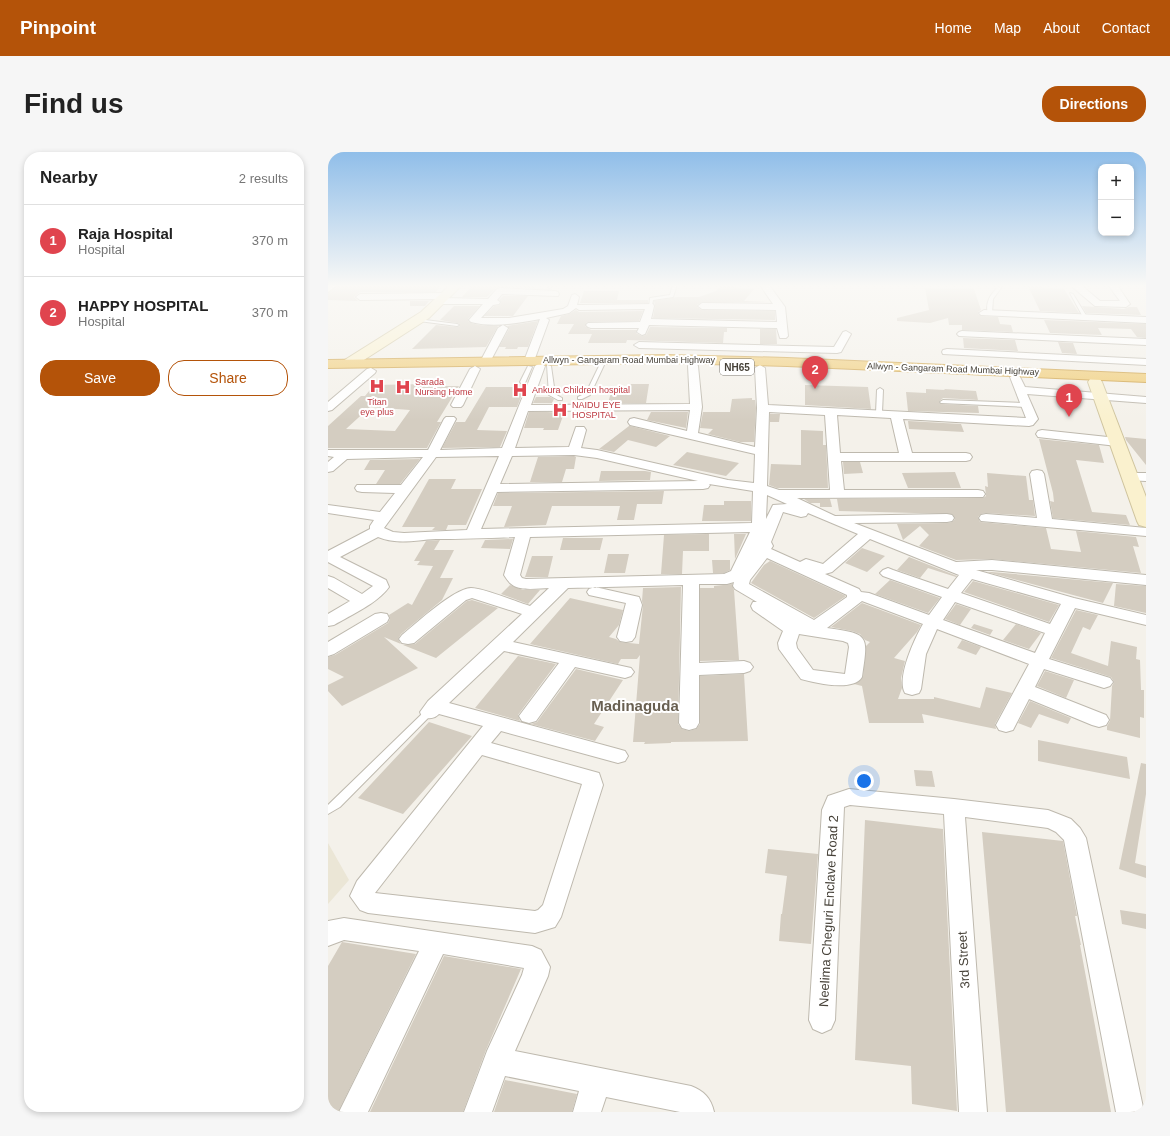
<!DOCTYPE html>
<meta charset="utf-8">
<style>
body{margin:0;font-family:Arial,sans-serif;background:#f6f6f6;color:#222}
.controls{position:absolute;right:12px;top:12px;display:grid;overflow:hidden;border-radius:8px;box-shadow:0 2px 6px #0003}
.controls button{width:36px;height:36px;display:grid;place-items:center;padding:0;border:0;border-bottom:1px solid #e0e0e0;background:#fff;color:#222;font:20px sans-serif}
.you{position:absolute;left:536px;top:629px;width:14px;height:14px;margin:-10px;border:3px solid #fff;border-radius:50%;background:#1a73e8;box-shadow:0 0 0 6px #1a73e833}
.badge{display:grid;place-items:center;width:26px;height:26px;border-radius:50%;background:#b45309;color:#fff;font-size:13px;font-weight:700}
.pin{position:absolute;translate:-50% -33px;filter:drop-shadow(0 1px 2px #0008)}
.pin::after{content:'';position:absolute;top:21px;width:14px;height:12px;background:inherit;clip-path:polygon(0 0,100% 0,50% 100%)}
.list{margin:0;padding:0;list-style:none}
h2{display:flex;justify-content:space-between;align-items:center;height:52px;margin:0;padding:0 16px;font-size:17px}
h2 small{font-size:13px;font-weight:400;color:#767676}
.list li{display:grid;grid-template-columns:26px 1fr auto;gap:12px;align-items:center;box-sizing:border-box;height:72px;padding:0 16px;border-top:1px solid #e0e0e0}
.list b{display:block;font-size:15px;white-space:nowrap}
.list p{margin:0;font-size:13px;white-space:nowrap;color:#767676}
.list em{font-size:13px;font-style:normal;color:#767676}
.actions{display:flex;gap:8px;padding:12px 16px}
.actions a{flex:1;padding:9px 0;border:1px solid #b45309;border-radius:16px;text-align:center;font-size:14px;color:#b45309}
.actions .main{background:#b45309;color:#fff}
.map{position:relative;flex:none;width:818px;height:960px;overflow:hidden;border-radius:16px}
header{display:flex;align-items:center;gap:24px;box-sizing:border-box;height:56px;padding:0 20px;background:#b45309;color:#fff}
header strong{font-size:19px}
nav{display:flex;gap:22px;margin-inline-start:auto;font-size:14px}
.intro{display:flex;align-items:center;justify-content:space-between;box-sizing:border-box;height:96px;padding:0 24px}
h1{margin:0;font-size:28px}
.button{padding:10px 18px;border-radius:16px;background:#b45309;color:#fff;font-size:14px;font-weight:700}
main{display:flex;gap:24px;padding:0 24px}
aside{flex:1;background:#fff;border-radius:16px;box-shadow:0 2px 6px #0003}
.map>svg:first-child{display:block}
.education{fill:#ebe6d6}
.building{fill:#d4cdc1;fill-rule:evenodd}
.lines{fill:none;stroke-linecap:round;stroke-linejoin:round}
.lane-casing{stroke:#beb9ae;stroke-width:2}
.street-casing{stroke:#beb9ae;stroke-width:2}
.secondary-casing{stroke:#cfc49e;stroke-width:2}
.highway-casing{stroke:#cfa349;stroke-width:2}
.lane{fill:#fff;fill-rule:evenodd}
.street{fill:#fff;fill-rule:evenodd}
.secondary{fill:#faf1ce;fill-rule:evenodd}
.highway{fill:#f0cd79;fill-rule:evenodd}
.labels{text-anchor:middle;stroke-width:4;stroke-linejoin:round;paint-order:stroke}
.far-street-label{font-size:9px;fill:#474239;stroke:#fff}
.far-health-label{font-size:9px;fill:#be3a42;stroke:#fff;text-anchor:start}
.shield{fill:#fff;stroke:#7e7b74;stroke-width:1}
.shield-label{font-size:10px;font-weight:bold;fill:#474239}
.near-street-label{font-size:13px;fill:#474239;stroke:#fff}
.district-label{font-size:15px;font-weight:bold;fill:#696051;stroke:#fff}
</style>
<header>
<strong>Pinpoint</strong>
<nav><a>Home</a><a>Map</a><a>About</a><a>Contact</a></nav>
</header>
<div class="intro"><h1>Find us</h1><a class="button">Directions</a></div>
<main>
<aside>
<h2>Nearby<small>2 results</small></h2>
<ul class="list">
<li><span class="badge" style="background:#e0444e">1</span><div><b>Raja Hospital</b><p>Hospital</p></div><em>370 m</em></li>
<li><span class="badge" style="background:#e0444e">2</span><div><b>HAPPY HOSPITAL</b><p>Hospital</p></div><em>370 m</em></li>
</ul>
<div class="actions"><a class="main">Save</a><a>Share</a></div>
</aside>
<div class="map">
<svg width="818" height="960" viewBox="0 0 818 960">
<rect width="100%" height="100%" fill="#f4f1ea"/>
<!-- education -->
<path class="education" d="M0,691L21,728L0,752Z"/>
<!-- building -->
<path class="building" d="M10,133H113L108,140H32L26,145L30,149L0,148V141Z
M145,133H208L206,136L172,135L168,136L159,145H134Z
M393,134L426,137L416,149L442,150H374L369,153V155L374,158L447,159V168L325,166L327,154L326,149L349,145H371L388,139Z
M700,134L736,137L751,161L712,159Z
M597,136L646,137L653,158L650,160V162L653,164L670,165L672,172L683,173L685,180L634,178V173H621L620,166L602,171L569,169V166L601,158Z
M256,139H291L289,148H320V151H252Z
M175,144H200L185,164H156L166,154L172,153L173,150L171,148Z
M60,149H101L97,154H82V149Z
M126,154H152L140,167V169L143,171L151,173L170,174L158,195L84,197L108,173L129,175L132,174V172L129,171L112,168Z
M754,154L796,157L801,155H809L813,163L758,161Z
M248,158L251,160L315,159L311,169L259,170L257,174L263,178H309L308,181L314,184L318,183L322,175L399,176V180H396L395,191L299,188L298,191H260L264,182H240L246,172H229L233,164L241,162Z
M716,168L818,172V186L809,185L803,177L770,176L774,183L722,181Z
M210,169L200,195H190L189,197H177L178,195H171L181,177L179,174Z
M432,177H448L449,192H432Z
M635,186L687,188L690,199L636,196Z
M730,190L745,191L749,202L734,201Z
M96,232L94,234H131L109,270H113L99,296H0V274L33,244H37L46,233ZM42,255L82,258L67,279L18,277Z
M301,232H321L318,251H280L284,237H300Z
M477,233L540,235L543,257L477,253Z
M158,235H197L189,255H161L149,278L179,279L172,295L114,296L128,270H137Z
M598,237L617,238L616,237L648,239L650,248L615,246L611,250L613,252L650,254L651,261L580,259L578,240L598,241Z
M208,245H222L226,247L224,251H205Z
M424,246V248H427L428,256L426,290H412L380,282L385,277L372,276L375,260H402L404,247Z
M201,260H219L236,261L230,278H215L216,276H196Z
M323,260H360L358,276L319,268Z
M442,262H452L451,270H442Z
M580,269L633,272L636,280L581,277Z
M301,274H302L342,284L328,295L300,288L286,300L271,297Z
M473,278L495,279V293H498L500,336H449L441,333L443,312L473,313Z
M797,285L818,287V313L798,288Z
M711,287L771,293L776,311L748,308L764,360L798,363L802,373L725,366L722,349L726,350L725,341Z
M359,300L411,311L398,324L345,313Z
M210,305L246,304L248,305L246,317H238L234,330H202Z
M92,307L72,332H48L57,318H36L42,308Z
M515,310H532L535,321L516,322Z
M273,319H317L323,320L322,328L271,329Z
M627,320L633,336H580L574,321Z
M659,321L698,324L701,348H705L707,364L658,361L653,362L650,365L652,370L718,376L723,397L753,400L748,379L808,385L811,395L805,394L813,421L664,407L628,408L591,394L601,383L592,374L575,388L569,372L619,371L624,370L627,367L624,362L511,359L509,347L655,346L658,344L657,334L660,335Z
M101,327H128L123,337H154L138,373H120L118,378H104L107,375H74Z
M336,339L334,352H309L306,368H289L292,354H224L218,373L176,375L184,354H165L170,341Z
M476,347H502L504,355H492V351H482Z
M396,349H423V369H374L376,353H396Z
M381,382V399H355L354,422H333L336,383Z
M406,382H418L407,407Z
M235,386H275L272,398H232Z
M185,387L182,397L153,396L157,388Z
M112,388L106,398H126L112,426H125L114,448L73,482L70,487L73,492L56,485L90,516L14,554L0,539V533L16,525L0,517V505L7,503L60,471L62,467L61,463L80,451L84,453L105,414L89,413L92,409H86L98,389Z
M534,396L557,404L539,420L517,411Z
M280,402H301L297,421H276Z
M204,404H225L220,425H197Z
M581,405L629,424L628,425L600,416L592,426L569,418Z
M384,408H402V418L396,421H385Z
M442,409L518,444L486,466L423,431L436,413Z
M659,420H664L785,431L775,451Z
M562,428L612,446L600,461L547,442Z
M645,429L731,453L721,470L636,440Z
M404,432L406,438L411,508L372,509V436H386V434Z
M788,432L818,434V461L786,454Z
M182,433L195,438H212L200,452L173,442Z
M353,435L350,572L354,577L361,579L368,577L372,572V524L416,522L420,589L343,590V591L316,592L317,590H305L312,503L309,507H293L290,512L202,492L242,446L295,458L291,473L281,485L288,487L292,490L311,492L315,453L314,449L315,436Z
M144,448L170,456L108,506L75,493L87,492L139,449Z
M534,451L593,473L589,480L566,506L577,509L573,526L574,536L570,547H606V545L652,556L658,535L684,541L667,572L668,577L594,562L596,571H541L534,534L526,532L535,525L538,494L542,490L537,488L532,482L524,479L503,475Z
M628,452L643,457L632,473L617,467Z
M748,458L770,463L762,478L755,475L743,501L780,514L783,489L809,495L808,507L812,508L813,538H816V566L812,565V586L779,578V574L782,569L784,534L786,530L783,525L723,506Z
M646,472L665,478L662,483L643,476Z
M688,472L713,481L701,497L675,488Z
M634,488L653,495L648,503L629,496Z
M190,504L228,512L190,563L192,569L147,556Z
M248,517L295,528L266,572L276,575L267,589L203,572L209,570Z
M717,519L746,528L738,546L709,534Z
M702,549L743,566L740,572L711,562L703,576L690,571Z
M101,570L144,584L75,662L30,646Z
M710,588L799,605L802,627L710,609Z
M813,611L818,612V642L807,711L818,714V726L791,717Z
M586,618L604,619L607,635L588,634Z
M537,668L615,677L629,959L584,952L583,914L527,908Z
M654,680L735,689L749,764H747L753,793H752L783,960H678Z
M440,697L490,702L483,792L451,789L453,762H454L459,724L437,721Z
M792,758L818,762V777L794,772Z
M14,790L88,802L10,960H0V814Z
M116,804L193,817L158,898L135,960H42Z
M177,928L249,942L244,960H166Z"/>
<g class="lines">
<!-- lane casing -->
<g class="lane-casing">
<path id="lane" d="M222,133H227L222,136L220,135Z
M345,133H349L345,145L325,148L324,154L321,155L322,146L342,143Z
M670,135L673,136L665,147L664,161L660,162C657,151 662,143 670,135Z
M742,141L745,142L759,165V166L755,165Z
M89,167L129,172L131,173L129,174L91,169H89Z
M272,212L276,213L262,243L254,247H250V245L258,241Z
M219,213L223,214L227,242L234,246V248H230L221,243Z
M200,214L204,215L197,231H193L192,230Z
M552,236L555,238L554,261L551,263L548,261L549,238Z
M615,248L698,251L701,253L698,255L613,251L612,250Z
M101,557L104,558L105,560L104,562L12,655L0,662V653L98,558Z"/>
</g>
<!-- street casing -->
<g class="street-casing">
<path id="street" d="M0,133H9L0,140Z
M432,133H441L457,155L460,184L458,186H452L449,176L321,173L317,182L314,183L309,180L311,176H263L260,175L258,173L260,171L312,170L317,157L251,158L248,156L241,161L218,166L221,168L206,209L201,212L196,209L212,167C190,171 166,176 143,170L141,168L155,152H111L107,149L110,147L32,148L28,145L32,142L116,141L120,144L117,146L160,147L169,137L172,136L227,139L230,140L231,142L230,144L174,142L169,148L172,150L171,152L165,153L153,166H181L235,157L240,154L244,143L247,142L251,145L249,153L325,152L326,154L323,167L449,170L448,158L374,157L370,154L374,151L445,152Z
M742,133H753L772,149H792L780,133H789L802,152L798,155L767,154Z
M656,158L818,165V171L653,163L651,161Z
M175,173L180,176L162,210L157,213L153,212L152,210L170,176Z
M518,179L523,182L513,200L509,201L311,196L306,193L311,190L506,195L515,180Z
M634,179L818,187V193L631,184L629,182L631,180Z
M619,197L818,207V213L615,202L614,200L615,198Z
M212,211L217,214L203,253L362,252L360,214L365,211L369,212L370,214L374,255L370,281L427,295L429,256L427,216L432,213L437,216L440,253L698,266L682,225L687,222L691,223L697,235L818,245V251L699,242L710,267L705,273L701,274L575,267L584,301H638L642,302L644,305L642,308L638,309H513L516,338H650L655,339L657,342L655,345L469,346L507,364L619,362L624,363L626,366L624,369L619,370L526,371L628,410L664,408L818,423V433L664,418H648L746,446L818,463V473L747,456L721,507L782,526L785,530L782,534L776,536L716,517L707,535L778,563L781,568L778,573L771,575L764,573L701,547L685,578L678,580L671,578L668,573L701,512L609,477L598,502L593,537L591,541L584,543L577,541C568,526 587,486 595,472L534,449L499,476C542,482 540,483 534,525C525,540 488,531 473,527L451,497L450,491L455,479L425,458L423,454L425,450H429L407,437L405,434L406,430L399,432H371V511L416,509L422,511L425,515L422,519L416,521L371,523V571L368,576L361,578L354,576L351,571L355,433L240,436L185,490L303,516L306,520L303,524L297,526L247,515L208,569L201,571L194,569L191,564L231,511L176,499L121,551L290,597L297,599L300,604L297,609L290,611L173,579L163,591L271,621L275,633L233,765L227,775L207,781L40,761L32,758L22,744L29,729L155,574L111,562C106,567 101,567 94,565L92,560L100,549L194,462L144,446L138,448L86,491L80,492L74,491L71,487L74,483C89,471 125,437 143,436C155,436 189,450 202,454L221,436C210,436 191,440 182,431C180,429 178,426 176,423L187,385C161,386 134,387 108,387C88,388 70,393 50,385L12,405L58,428L61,435C50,451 23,463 6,473L0,474V462L22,449L0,436V424L6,426L34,442L45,434L0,410V399L42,377V374L46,368L0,361V353L52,360L67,341L34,340L29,339L27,336L29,333H73L95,305L19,307L5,319L0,320V310L6,305L0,304V298H100L116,267L118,265H126L128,267L112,298L174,296L207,214ZM362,258L359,279L306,266L302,267L300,270L302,273L427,302L426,331L400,328L269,298L253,296L258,278L256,275H248L241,295L187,296L200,259ZM441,260L497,263L502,338H451L439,334ZM509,263L563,266L571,301H512ZM246,303L269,306L370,329L172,332L184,304ZM171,304L139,378L76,381L65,380L56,376L108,305ZM381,332L425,339L424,371L153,377L169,340L375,337L380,336L382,333ZM439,343L459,352L445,353L438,367ZM455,360L473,365L478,364L480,361L530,382L495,412L478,407L472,410L443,397L445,394L443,390ZM422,380L403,419L396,422L198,427L194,426L192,423L202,385ZM542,387L631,423L620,437L565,418L560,416L555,418L552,421L555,424L614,445L601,463L541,441L533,440L531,437L497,422L504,420ZM439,406L519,443V445L486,468L421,432L422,428ZM644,427L733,452L722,472L633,441ZM627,450L717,481L707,501L615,468ZM471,482L515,489L520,491L521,495L517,522L485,518L469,496L468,491ZM154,603L254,632L215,753L210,758L207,759L47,741Z
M147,214L152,217L135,253L133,255H125L123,253L142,217Z
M43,216L48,219L47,221L4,258L0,259V250L39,217Z
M714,278L789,286L793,287L795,290L793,293L789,294L710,285L708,282L710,279Z
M709,318L714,319L716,322L724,367L818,376V384L653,369L651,366L653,363L658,362L709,366L702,322L704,319Z
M802,321H818V329L797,328L795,325L797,322Z
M267,435L311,445L314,453L307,485L304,489L298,490L292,489L289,485L298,451L261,443L259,440L261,437Z
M53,461L59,462L61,466L59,470L6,502L0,504V490L47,462Z
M521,637L626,647L720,658L743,667L752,676L758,686L816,960H788L736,688L728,680L720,676L637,665L659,960H631L616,662L522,653L516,655L507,868L503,877L494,881L485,877L481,868L494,658L500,644Z
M16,766L204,794L213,798L222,815L220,824L187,899L363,934C376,939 383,946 386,960H352L278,945L273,960H245L251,939L177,924L164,960H136L159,899L194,823L196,816L115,802L40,960H11L91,799L16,788L0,794V769Z"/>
</g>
<!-- secondary casing -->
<g class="secondary-casing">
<path id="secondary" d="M122,133H134L101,166L25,215H15L13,212L15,209L93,160Z
M767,226L772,227L774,230L818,345V375L811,373L809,369L760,230L762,227Z"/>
</g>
<!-- highway casing -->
<g class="highway-casing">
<path id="highway" d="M340,203L459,206L818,222V230L459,214L340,211L0,216V208Z"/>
</g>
<!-- lane -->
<use href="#lane" class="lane"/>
<!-- street -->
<use href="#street" class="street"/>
<!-- secondary -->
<use href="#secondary" class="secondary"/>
<!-- highway -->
<use href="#highway" class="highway"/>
</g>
<!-- sky -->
<linearGradient id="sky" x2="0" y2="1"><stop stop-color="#90bee9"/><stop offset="0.5" stop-color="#faf9f6"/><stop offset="1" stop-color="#faf9f6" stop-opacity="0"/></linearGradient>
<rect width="818" height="268" fill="url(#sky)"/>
<!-- icons -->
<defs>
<g id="hospital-bare" transform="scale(1.2)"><path d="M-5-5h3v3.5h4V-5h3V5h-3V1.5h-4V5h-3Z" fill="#e0444e" stroke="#fff" stroke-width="2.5" paint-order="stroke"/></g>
</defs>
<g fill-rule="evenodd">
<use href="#hospital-bare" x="49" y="234"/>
<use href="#hospital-bare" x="75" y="235"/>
<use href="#hospital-bare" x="192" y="238"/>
<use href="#hospital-bare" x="232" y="258"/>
</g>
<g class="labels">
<!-- far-street labels -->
<g class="far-street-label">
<text x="301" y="211">Allwyn - Gangaram Road Mumbai Highway</text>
<text transform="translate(625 217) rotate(2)" y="3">Allwyn - Gangaram Road Mumbai Highway</text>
</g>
<!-- far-health labels -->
<g class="far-health-label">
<text x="87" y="233">Sarada<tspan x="87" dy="10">Nursing Home</tspan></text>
<text x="204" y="241">Ankura Children hospital</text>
<text x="49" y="253" text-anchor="middle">Titan<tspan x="49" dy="10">eye plus</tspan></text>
<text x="244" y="256">NAIDU EYE<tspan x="244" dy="10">HOSPITAL</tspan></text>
</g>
<!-- shield labels -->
<rect class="shield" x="392" y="207" width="34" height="16" rx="3"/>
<g class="shield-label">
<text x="409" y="219">NH65</text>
</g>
<!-- near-street labels -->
<g class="near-street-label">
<text transform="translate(500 759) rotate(-87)" y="5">Neelima Cheguri Enclave Road 2</text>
<text transform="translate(635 808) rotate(-93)" y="5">3rd Street</text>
</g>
<!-- district labels -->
<g class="district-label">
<text x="307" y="559">Madinaguda</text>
</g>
</g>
</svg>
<div class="controls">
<button>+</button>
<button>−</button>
</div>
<div class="you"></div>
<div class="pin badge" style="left:741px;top:265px;background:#e0444e">1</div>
<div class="pin badge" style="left:487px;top:237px;background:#e0444e">2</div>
</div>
</main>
